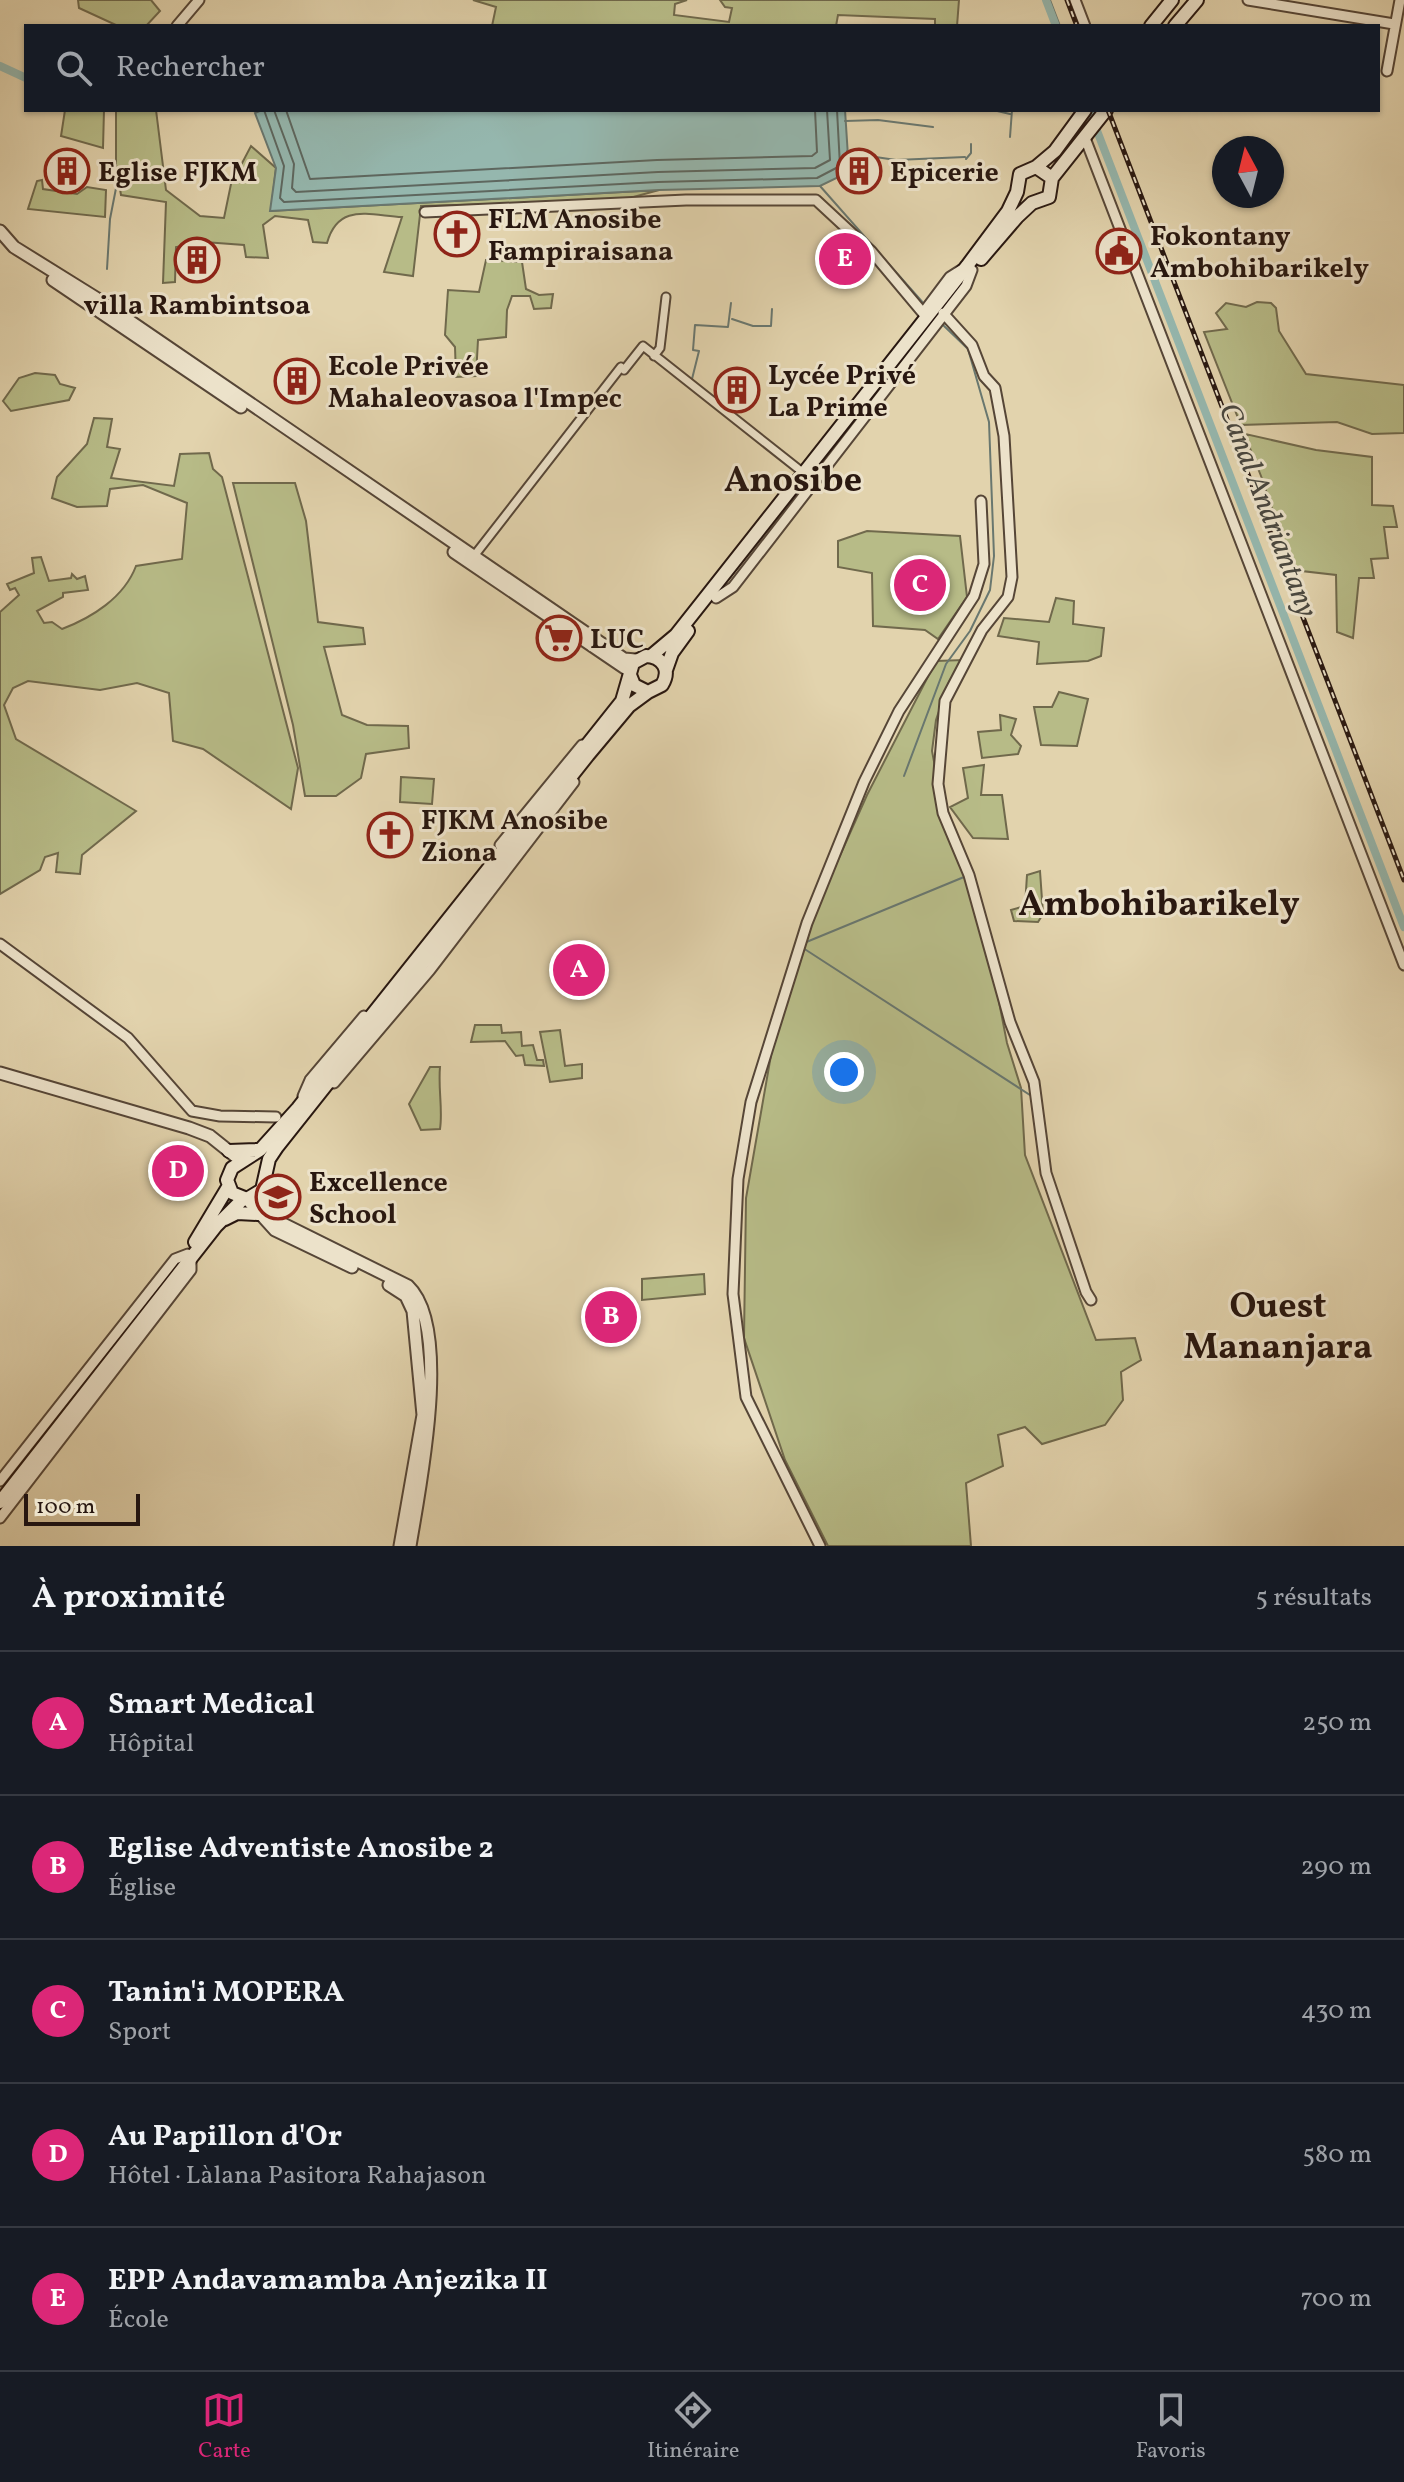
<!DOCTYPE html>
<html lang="fr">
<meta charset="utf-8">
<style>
body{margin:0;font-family:Vollkorn,serif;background:#242831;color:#f1f3f6}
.compass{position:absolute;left:1212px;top:136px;width:72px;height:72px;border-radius:50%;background:#171b24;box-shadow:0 2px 6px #0004;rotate:353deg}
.scale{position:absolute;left:24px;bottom:20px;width:116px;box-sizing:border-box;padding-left:8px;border:4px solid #281710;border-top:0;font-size:22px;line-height:28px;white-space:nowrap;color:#281710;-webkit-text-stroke:6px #ece2ca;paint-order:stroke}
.you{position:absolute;left:844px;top:1072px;width:28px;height:28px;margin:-20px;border:6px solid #fff;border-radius:50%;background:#1a73e8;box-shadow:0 0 0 12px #1a73e833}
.badge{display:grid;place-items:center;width:52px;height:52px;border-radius:50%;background:#db2777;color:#fff;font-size:26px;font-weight:700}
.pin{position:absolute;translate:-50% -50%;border:4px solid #fff;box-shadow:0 2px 8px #0006}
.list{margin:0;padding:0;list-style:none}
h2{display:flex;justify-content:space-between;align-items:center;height:104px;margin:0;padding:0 32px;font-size:34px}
h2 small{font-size:26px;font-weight:400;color:#9ea1a6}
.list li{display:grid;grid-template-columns:52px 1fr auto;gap:24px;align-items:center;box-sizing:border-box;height:144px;padding:0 32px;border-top:2px solid #363941}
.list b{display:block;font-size:30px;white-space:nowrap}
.list p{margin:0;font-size:26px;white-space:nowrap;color:#9ea1a6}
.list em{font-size:26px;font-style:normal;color:#9ea1a6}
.icon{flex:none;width:44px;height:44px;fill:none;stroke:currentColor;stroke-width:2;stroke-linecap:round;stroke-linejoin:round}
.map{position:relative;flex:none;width:1404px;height:1546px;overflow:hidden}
.search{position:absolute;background:#171b24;box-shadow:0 2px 6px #0004;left:24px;right:24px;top:24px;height:88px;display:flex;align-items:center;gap:20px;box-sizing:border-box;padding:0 28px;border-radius:0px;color:#9ea1a6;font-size:30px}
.sheet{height:824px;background:#171b24}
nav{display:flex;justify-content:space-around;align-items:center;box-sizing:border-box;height:112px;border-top:2px solid #363941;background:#171b24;font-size:22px;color:#9ea1a6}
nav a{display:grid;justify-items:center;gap:4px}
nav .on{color:#db2777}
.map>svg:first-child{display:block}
.green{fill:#b7bb87;stroke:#70694c;stroke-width:2}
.water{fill:#95b7ae;stroke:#69776f;stroke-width:2}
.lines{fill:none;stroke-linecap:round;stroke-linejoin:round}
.shore{stroke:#5e675f;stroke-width:2}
.stream{stroke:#69776f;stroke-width:2}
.canal{stroke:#95b7ae;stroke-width:8}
.pedestrian-casing{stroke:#564637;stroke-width:11}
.minor-casing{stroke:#564637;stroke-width:13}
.tertiary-casing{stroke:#564637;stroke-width:15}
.secondary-casing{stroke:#281710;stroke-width:16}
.pedestrian{stroke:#ece2ca;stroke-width:7}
.minor{stroke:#ece2ca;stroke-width:9}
.tertiary{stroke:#ece2ca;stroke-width:11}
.secondary{stroke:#ece2ca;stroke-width:12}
.rail-casing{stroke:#281710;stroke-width:5}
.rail{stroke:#ece2ca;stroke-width:2;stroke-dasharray:6;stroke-linecap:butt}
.labels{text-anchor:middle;stroke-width:6;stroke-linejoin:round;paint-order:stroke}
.poi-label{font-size:28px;font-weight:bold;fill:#281710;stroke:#ece2ca;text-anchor:start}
.water-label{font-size:30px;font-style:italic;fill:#49473f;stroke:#ece2ca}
.district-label{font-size:36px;font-weight:bold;fill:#281710;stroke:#ece2ca}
</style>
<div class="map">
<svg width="1404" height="1546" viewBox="0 0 1404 1546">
<rect width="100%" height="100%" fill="#e2d3ad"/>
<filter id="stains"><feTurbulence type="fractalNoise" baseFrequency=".0025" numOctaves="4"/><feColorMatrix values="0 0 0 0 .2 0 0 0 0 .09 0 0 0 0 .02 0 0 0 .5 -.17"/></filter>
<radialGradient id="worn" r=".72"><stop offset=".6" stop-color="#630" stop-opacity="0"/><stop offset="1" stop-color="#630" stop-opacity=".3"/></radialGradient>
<!-- green -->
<path class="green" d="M78,0H151L160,11L146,26H118L79,8Z
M473,0H687L675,4L674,15L729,22L732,8L725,7L720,0H959L957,26H935V19L838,15L836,26H492L496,7Z
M65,110H104L103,148L61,136Z
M116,110H156L166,190L200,216L224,218L231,184L251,146L276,168L271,211L659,190L619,201L421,206L413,276L384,272L402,217C368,215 338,203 327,243L313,242L308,220L275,216L263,225L268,258L246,257L244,245L204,242L176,247L175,282L163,283L166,202L121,195L116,165Z
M42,180L43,189L77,194L87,187L106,190L105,217L28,209L37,181Z
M486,260L522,262L526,289L539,295L553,294L551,308L534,309L530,296H512L507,310L506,337L478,340L476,376L456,377L455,347L445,335L448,290L479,292Z
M1257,302L1271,303L1276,308L1279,331L1306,374L1404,385V433L1372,434L1337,422L1241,425L1245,434L1316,450L1372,457V505L1393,506L1397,527H1384L1388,558L1371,559L1374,578H1359L1353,638L1337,632L1336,575L1293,570L1261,476L1204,332L1227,329L1216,313L1226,303L1246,307Z
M35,373L55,375L60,384L75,388L69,400L11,411L3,401L19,378Z
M94,418L112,419L107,447L120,449L111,478L174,486L180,454L209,453L213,469L222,477L298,768L291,809L203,749L173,741L169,693L137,683L100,690L28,681L13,688L4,705L16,739L136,811L82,855L80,874L56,872L58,853L45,857L40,870L0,894V612L19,595L15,588L10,590L7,584L34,573L32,558L41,557L49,581L71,578L72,574L77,579L85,576L88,590L63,593V597L37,611L44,623L52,622L62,629C91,618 124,598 136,566L182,559L187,503L143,485L110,489L107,506L77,507L52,498L57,477L87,444Z
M233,483H295L306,521L318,622L363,628L365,644L324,647L342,715L367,725L408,726L409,748L366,754L361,778L336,796H305L293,725Z
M867,531L960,536L967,597L938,639L925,630L873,626L872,573L838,567V541Z
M1056,598L1074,601L1073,624L1104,628L1101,656L1088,661L1037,664L1039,642L998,636L1004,618L1049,622Z
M963,660L949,682L936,720L932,751L945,819L979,899L1007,1043L1021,1088L1025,1155L1096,1340L1135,1338L1141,1360L1121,1372L1123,1400L1105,1425L1042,1444L1025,1427L998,1435L1003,1466L966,1483L971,1546H828L785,1460L744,1338L746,1198L774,1038L800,945L867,795L936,661Z
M1059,692L1088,699L1077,746L1041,745L1034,707H1052Z
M1000,715L1016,719L1011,735L1021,746L1018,754L982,758L978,732L1001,730Z
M984,765L981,795H1002L1008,839L973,838L950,807L968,798L963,768Z
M401,777L434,779L432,804L400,802Z
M1040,871L1043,914L1038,922L1014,921L1011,910L1025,906L1027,875Z
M475,1025H501L502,1033L521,1032L522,1046L533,1045L537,1060H543L544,1066L525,1065L523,1055L516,1056L505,1041L471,1042Z
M560,1030L565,1066L582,1064V1078L550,1082L540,1032Z
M430,1067H440C438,1089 443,1110 440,1129L421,1130L409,1104Z
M704,1274L705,1294L642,1300V1279Z"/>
<!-- water -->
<path class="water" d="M262,110H845L849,172L820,186L659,190L270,211L276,168L255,113Z"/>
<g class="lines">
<!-- shore -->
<path class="shore" d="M264,110L284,166L280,198L284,202L658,182L817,178L840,166L837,110
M274,110L294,164L292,188L296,192L658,172L815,168L830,160L827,110
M286,110L310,179L657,160L812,156L817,152L815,110"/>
<!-- stream -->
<path class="stream" d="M1050,0L1060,26
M993,110L1010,114
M845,121L878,120L933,127
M1099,130L1404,923
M1010,137L1012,110
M847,151L854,154
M855,154L896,160L965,157
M966,159L971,153V144
M820,186L925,305
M107,269L110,219L118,178
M732,319L753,326H771L772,309
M692,379L699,351L693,350L695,325L728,327L731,303
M904,776L946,664L970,631L990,590L994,556L989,422L968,349L943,325
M804,943L964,877
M803,948L1033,1097"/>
<!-- canal -->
<path class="canal" d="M1046,0L1056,26
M0,66L26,78
M1089,110L1404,927"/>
<!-- pedestrian casing -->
<g class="pedestrian-casing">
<path id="pedestrian" d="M654,356L660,348L666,297
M474,556L621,367L624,370L643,346L801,471"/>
</g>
<!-- minor casing -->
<g class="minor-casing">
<path id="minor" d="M1075,0L1085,26
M1248,0L1394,24
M177,26L199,0
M1387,71L1400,0
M1085,138L1404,965
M425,212L686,200H816L871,251L923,313L950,277L961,270
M943,313L972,345L984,376L995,388L1004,436L1012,577L1008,597L982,630L945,701L938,784L943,813L969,875L1010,1022L1034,1082L1046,1173L1086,1292L1091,1300
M716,598L733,587L966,286L972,270
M500,845L582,745
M0,944L128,1038L192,1111L220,1116L276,1117
M334,1083L430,970L574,782
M303,1096L310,1080L364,1016
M0,1481L175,1259L188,1254
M0,1518L191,1270V1258
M820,1546L746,1397L733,1294L738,1179L751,1102L807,923L864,782L899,711L974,596L984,564L981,501"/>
</g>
<!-- tertiary casing -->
<g class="tertiary-casing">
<path id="tertiary" d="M0,231L14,247L96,298L624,659L636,660
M53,280L241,407
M454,552L625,668
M0,1073L189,1128L210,1136L235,1156
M262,1190L264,1205L275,1220L408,1286C453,1328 419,1490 410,1546
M247,1199L275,1230L352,1267
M389,1285L406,1296L413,1311L423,1415L400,1546"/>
</g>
<!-- secondary casing -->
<g class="secondary-casing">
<path id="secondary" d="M1151,26L1172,0
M1175,26L1197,0
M1052,178L1106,110
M981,259L1017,217L1032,203L1049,197L1052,178L1036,167
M651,656L676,635L710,592L967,266L1008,211L1017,192L1020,174L1036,167L1055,151L1085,110
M666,670L672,653L688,631
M630,675L634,685L648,692L662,685C671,670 663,657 646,656L633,663L622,701L298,1108L260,1150L232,1168L227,1180L232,1193L247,1199L262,1190L269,1159L277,1147L588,755L629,706L648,692
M229,1151L257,1150
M225,1219L237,1213L258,1214
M195,1242L228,1187
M0,1502L216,1226L243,1199"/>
</g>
<!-- pedestrian -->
<use href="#pedestrian" class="pedestrian"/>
<!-- minor -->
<use href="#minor" class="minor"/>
<!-- tertiary -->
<use href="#tertiary" class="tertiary"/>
<!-- secondary -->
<use href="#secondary" class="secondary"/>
<!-- rail casing -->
<g class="rail-casing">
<path id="rail" d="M1067,0L1077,26
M1108,110L1404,880"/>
</g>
<!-- rail -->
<use href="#rail" class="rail"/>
</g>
<!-- icons -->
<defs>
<g id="building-ring" transform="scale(2.3)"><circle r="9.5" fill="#ece2ca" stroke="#8f2418" stroke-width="1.5"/><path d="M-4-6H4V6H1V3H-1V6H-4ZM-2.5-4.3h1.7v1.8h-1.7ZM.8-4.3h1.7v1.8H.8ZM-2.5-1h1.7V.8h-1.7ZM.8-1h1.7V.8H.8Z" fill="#8f2418"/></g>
<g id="church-ring" transform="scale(2.3)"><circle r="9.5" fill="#ece2ca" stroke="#8f2418" stroke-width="1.5"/><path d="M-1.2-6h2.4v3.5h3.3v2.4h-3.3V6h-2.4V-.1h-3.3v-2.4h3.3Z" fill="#8f2418"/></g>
<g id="civic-ring" transform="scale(2.3)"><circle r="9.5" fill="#ece2ca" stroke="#8f2418" stroke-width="1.5"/><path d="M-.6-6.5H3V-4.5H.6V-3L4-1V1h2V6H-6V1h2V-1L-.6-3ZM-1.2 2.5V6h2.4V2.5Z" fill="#8f2418"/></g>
<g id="supermarket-ring" transform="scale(2.3)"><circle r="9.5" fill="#ece2ca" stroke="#8f2418" stroke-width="1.5"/><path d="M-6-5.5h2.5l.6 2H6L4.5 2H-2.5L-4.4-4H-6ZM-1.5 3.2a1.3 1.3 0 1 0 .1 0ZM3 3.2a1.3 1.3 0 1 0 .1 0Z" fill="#8f2418"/></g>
<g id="school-ring" transform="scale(2.3)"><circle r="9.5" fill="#ece2ca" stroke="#8f2418" stroke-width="1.5"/><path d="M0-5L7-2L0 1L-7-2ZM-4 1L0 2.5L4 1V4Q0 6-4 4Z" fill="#8f2418"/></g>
</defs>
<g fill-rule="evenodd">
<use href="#building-ring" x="67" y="171"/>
<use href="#building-ring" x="859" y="171"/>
<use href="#church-ring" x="457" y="234"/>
<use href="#civic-ring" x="1119" y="251"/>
<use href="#building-ring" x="197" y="260"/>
<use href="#building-ring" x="297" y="381"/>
<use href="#building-ring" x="737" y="390"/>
<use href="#supermarket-ring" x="559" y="638"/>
<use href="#church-ring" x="390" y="835"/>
<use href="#school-ring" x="278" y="1197"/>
</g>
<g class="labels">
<!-- poi labels -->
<g class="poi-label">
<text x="98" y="181">Eglise FJKM</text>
<text x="890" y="181">Epicerie</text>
<text x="488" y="228">FLM Anosibe<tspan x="488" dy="32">Fampiraisana</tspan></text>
<text x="1150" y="245">Fokontany<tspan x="1150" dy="32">Ambohibarikely</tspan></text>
<text x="197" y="314" text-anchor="middle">villa Rambintsoa</text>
<text x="328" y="375">Ecole Privée<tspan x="328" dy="32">Mahaleovasoa l'Impec</tspan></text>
<text x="768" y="384">Lycée Privé<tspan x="768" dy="32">La Prime</tspan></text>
<text x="590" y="648">LUC</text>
<text x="421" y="829">FJKM Anosibe<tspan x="421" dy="32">Ziona</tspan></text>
<text x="309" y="1191">Excellence<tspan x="309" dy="32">School</tspan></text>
</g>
<!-- water labels -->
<g class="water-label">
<text transform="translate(1269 510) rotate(69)" y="10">Canal Andriantany</text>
</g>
<!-- district labels -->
<g class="district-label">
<text x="793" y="491">Anosibe</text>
<text x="1159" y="915">Ambohibarikely</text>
<text x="1278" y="1317">Ouest<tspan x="1278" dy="41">Mananjara</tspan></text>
</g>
</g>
<rect width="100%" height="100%" filter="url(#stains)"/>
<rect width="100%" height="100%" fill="url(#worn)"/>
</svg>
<svg class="compass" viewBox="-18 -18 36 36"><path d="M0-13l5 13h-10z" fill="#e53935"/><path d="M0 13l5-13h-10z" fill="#9ea1a6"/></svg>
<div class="scale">100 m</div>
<div class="you"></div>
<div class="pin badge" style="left:579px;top:970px">A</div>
<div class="pin badge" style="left:611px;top:1317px">B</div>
<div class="pin badge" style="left:920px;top:585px">C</div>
<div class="pin badge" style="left:178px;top:1171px">D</div>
<div class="pin badge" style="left:845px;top:259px">E</div>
<div class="search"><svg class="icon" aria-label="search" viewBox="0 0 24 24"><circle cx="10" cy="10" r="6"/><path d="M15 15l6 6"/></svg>Rechercher</div>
</div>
<section class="sheet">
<h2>À proximité<small>5 résultats</small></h2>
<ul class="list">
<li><span class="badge">A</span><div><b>Smart Medical</b><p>Hôpital</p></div><em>250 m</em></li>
<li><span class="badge">B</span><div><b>Eglise Adventiste Anosibe 2</b><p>Église</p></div><em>290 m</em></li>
<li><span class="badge">C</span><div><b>Tanin'i MOPERA</b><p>Sport</p></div><em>430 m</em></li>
<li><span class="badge">D</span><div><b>Au Papillon d'Or</b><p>Hôtel · Làlana Pasitora Rahajason</p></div><em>580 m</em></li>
<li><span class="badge">E</span><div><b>EPP Andavamamba Anjezika II</b><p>École</p></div><em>700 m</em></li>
</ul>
</section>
<nav>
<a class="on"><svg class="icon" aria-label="map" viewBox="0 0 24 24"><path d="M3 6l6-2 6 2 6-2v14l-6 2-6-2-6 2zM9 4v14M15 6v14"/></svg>Carte</a>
<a><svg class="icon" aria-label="directions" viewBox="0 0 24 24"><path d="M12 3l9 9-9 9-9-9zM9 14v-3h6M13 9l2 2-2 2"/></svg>Itinéraire</a>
<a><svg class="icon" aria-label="saved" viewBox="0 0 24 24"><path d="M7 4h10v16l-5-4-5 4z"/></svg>Favoris</a>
</nav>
